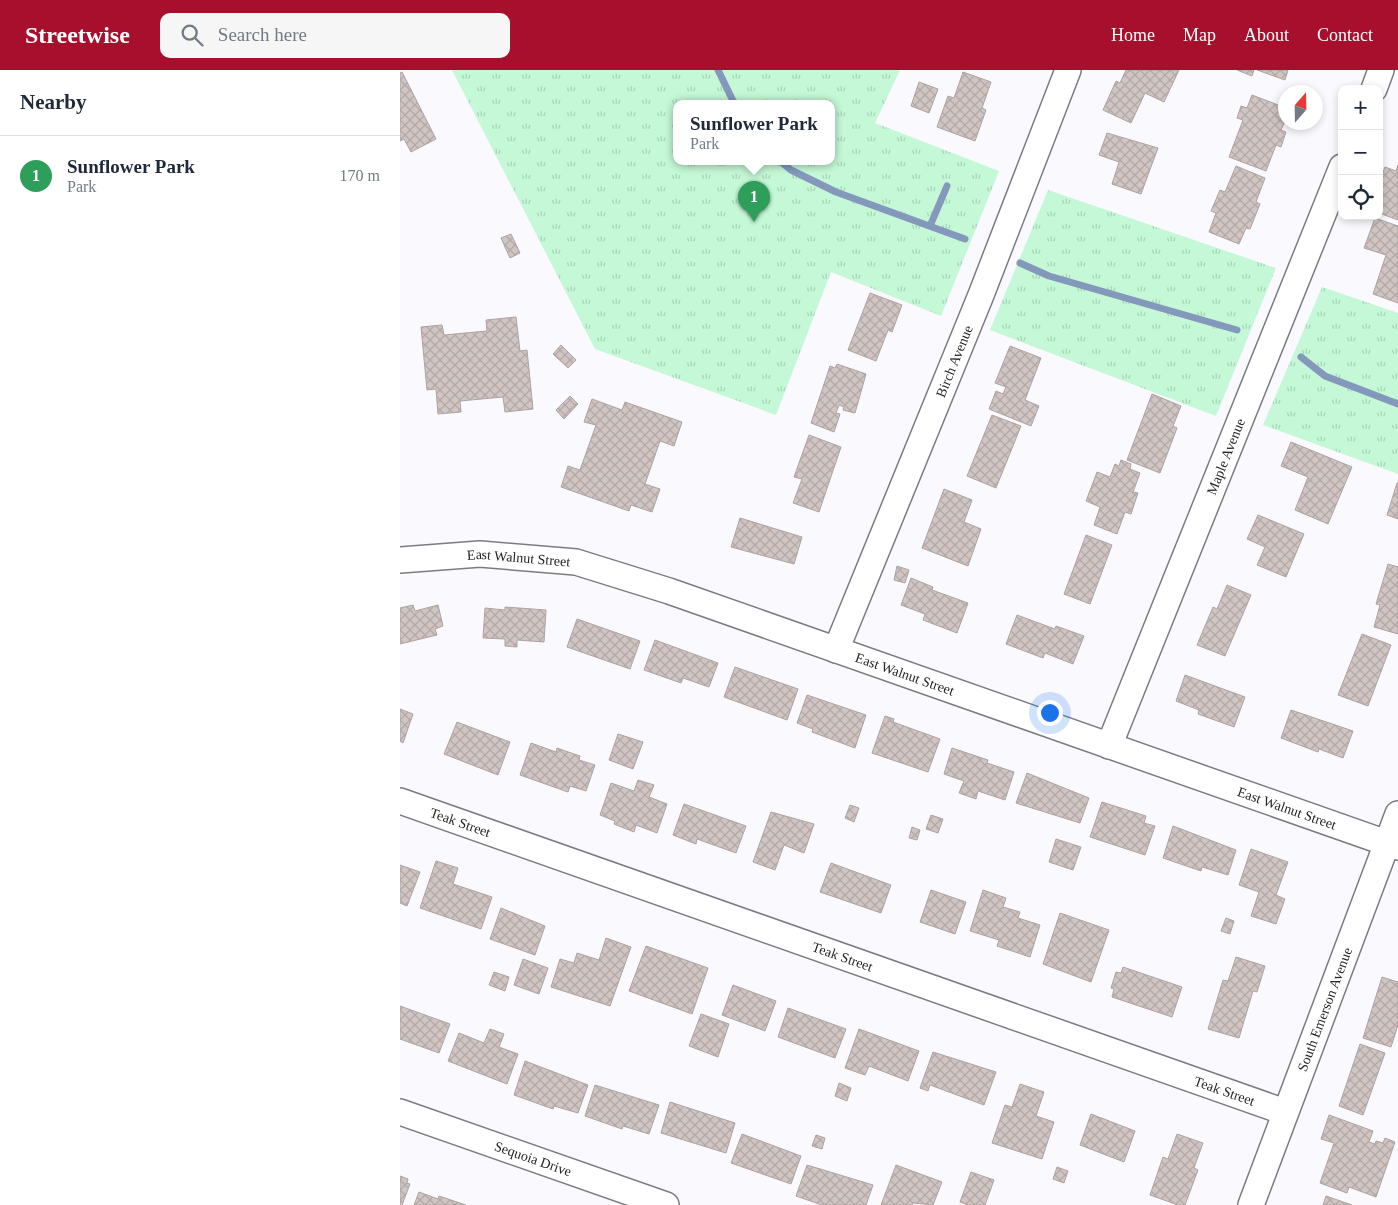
<!DOCTYPE html>
<meta charset="utf-8">
<style>
body{margin:0;font-family:"Times New Roman",serif;background:#f6f6f7;color:#1f2937}
.controls{position:absolute;right:15px;top:15px;display:grid;overflow:hidden;border-radius:10px;box-shadow:0 2px 8px #0003}
.controls button{width:45px;height:45px;display:grid;place-items:center;padding:0;border:0;border-bottom:1px solid #e0e1e3;background:#fff;color:#1f2937;font:25px sans-serif}
.compass{position:absolute;left:878px;top:15px;width:45px;height:45px;border-radius:50%;background:#fff;box-shadow:0 2px 8px #0003;rotate:20deg}
.you{position:absolute;left:649px;top:642px;width:18px;height:18px;margin:-12px;border:4px solid #fff;border-radius:50%;background:#1a73e8;box-shadow:0 0 0 8px #1a73e833}
.badge{display:grid;place-items:center;width:32px;height:32px;border-radius:50%;background:#a70f2c;color:#fff;font-size:16px;font-weight:700}
.pin{position:absolute;translate:-50% -41px;filter:drop-shadow(0 1px 2px #0008)}
.pin::after{content:'';position:absolute;top:26px;width:18px;height:15px;background:inherit;clip-path:polygon(0 0,100% 0,50% 100%)}
.popup{position:absolute;left:273px;top:30px;width:162px;height:65px;box-sizing:border-box;display:grid;place-content:center;border-radius:10px;background:#fff;filter:drop-shadow(0 1px 4px #0005);font-size:16px;white-space:nowrap;color:#747a83}
.popup b{font-size:19px;color:#1f2937}
.popup::after{content:'';position:absolute;left:50%;top:100%;margin-left:-10px;border:10px solid transparent;border-top-color:#fff}
.list{margin:0;padding:0;list-style:none}
h2{display:flex;justify-content:space-between;align-items:center;height:65px;margin:0;padding:0 20px;font-size:21px}
h2 small{font-size:16px;font-weight:400;color:#747a83}
.list li{display:grid;grid-template-columns:32px 1fr auto;gap:15px;align-items:center;box-sizing:border-box;height:80px;padding:0 20px;border-top:1px solid #e0e1e3}
.list b{display:block;font-size:19px;white-space:nowrap}
.list p{margin:0;font-size:16px;white-space:nowrap;color:#747a83}
.list em{font-size:16px;font-style:normal;color:#747a83}
.icon{flex:none;width:28px;height:28px;fill:none;stroke:currentColor;stroke-width:2;stroke-linecap:round;stroke-linejoin:round}
.map{position:relative;flex:none;width:998px;height:1135px;overflow:hidden}
header{display:flex;align-items:center;gap:30px;box-sizing:border-box;height:70px;padding:0 25px;background:#a70f2c;color:#fff}
header strong{font-size:24px}
nav{display:flex;gap:28px;margin-inline-start:auto;font-size:18px}
.search{width:350px;height:45px;background:#f6f6f7;display:flex;align-items:center;gap:12px;box-sizing:border-box;padding:0 18px;border-radius:10px;color:#747a83;font-size:19px}
main{display:flex}
aside{flex:1;background:#fff}
.map>svg:first-child{display:block}
.grass{fill:url(#grass-tufts);fill-rule:evenodd}
.pitch{fill:#c4f8d6}
.lines{fill:none;stroke-linecap:round;stroke-linejoin:round}
.stream{stroke:#8498bc;stroke-width:7}
.building{fill:url(#building-cross-hatch);stroke:#aea3a1}
.minor-casing{stroke:#7b7b83;stroke-width:28}
.minor{stroke:#fff;stroke-width:25}
.labels{text-anchor:middle;stroke-width:4.5;stroke-linejoin:round;paint-order:stroke}
.street-label{font-size:14px;fill:#252428;stroke:#fff}
</style>
<header>
<strong>Streetwise</strong>
<div class="search"><svg class="icon" aria-label="search" viewBox="0 0 24 24"><circle cx="10" cy="10" r="6"/><path d="M15 15l6 6"/></svg>Search here</div>
<nav><a>Home</a><a>Map</a><a>About</a><a>Contact</a></nav>
</header>
<main>
<aside>
<h2>Nearby<small></small></h2>
<ul class="list">
<li><span class="badge" style="background:#2e9e5b">1</span><div><b>Sunflower Park</b><p>Park</p></div><em>170 m</em></li>
</ul>
</aside>
<div class="map">
<svg width="998" height="1135" viewBox="0 0 998 1135">
<defs>
<pattern id="grass-tufts" width="24" height="20" patternUnits="userSpaceOnUse" patternTransform="scale(1.25)"><rect width="24" height="20" fill="#c4f8d6"/><path d="M3 7l-1-3M5 7V3M7 7l1-3M15 17l-1-3M17 17v-4M19 17l1-3" fill="none" stroke="#a8d4b8"/></pattern>
<pattern id="building-cross-hatch" width="8" height="8" patternUnits="userSpaceOnUse" patternTransform="scale(1.25)"><rect width="8" height="8" fill="#d0c5c2"/><path d="M0 0l8 8M0 8l8-8" fill="none" stroke="#b2a9a7"/></pattern>
</defs>
<rect width="100%" height="100%" fill="#f9f9fe"/>
<!-- grass -->
<path class="grass" d="M52,0H500L475,53L599,101L541,246L431,202L376,345L195,279ZM276,33H432V91H276Z
M648,120L876,198L816,346L590,260Z
M922,217L998,243V404L863,355Z"/>
<!-- pitch -->
<path class="pitch" d="M305,19L313,33H276V62L265,38Z"/>
<g class="lines">
<!-- stream -->
<path class="stream" d="M318,0L334,33
M380,91L391,100L436,122L565,169
M530,156L547,116
M620,193L649,206L837,260
M901,287L925,306L998,334"/>
</g>
<!-- building -->
<path class="building" d="M726,0H779L764,32L745,23L731,53L703,40L716,11L720,13Z
M837,0H854L852,6Z
M857,0H888L885,10Z
M2,2L36,69L11,82L4,69L0,71V3Z
M563,2L591,12L582,38L586,40L575,71L537,57L548,26L554,28Z
M519,12L538,19L529,43L511,36Z
M852,25L886,38V49L881,60L886,62L881,77L876,75L866,101L829,87L843,50L837,48L841,36L847,38Z
M707,63L758,78L741,124L712,114L719,92L699,85Z
M998,95V150L979,143V113L985,97L996,101Z
M836,96L865,108L856,132L860,134L850,159L846,158L839,174L809,162L816,143L811,141L820,120L825,122Z
M975,148L998,156V233L973,224L986,185L964,178Z
M111,164L120,183L110,188L101,168Z
M470,223L502,235L492,262L488,260L476,291L448,280Z
M116,247L120,281L127,280L133,339L105,342L103,327L60,331L61,342L38,344L36,319L27,320L21,257L42,255L44,265L87,261L86,250Z
M161,275L176,290L168,298L153,284Z
M610,276L641,288L625,330L639,336L631,356L589,339L596,321L603,324L606,317L595,313Z
M437,294L466,304L455,343L443,340L444,337L439,335L436,343L440,344L434,362L411,353L430,296L435,298Z
M752,324L781,336L773,356L777,358L760,403L727,390Z
M170,326L178,334L164,349L156,340Z
M192,329L222,340L225,332L282,352L274,376L260,371L245,414L260,419L252,442L231,435L229,441L161,417L168,396L180,400L196,355L184,352Z
M592,345L621,356L596,418L567,406Z
M409,365L441,377L419,442L393,433L402,409L394,407Z
M891,372L952,397L928,454L895,440L908,407L881,396Z
M721,390L731,394L730,399L740,403L733,422L738,423L731,444L725,442L717,464L694,455L700,437L686,431L697,402L710,407L715,394L719,396Z
M997,413H998V449L987,445Z
M544,419L572,430L564,452L581,459L568,496L522,478Z
M858,445L904,464L886,507L857,495L865,477L847,469Z
M340,448L402,467L394,494L331,477Z
M686,465L712,475L690,534L664,524Z
M988,494L998,497V564L974,557L980,535L976,534Z
M497,496L509,500L505,513L494,510Z
M511,508L533,517L532,520L568,533L557,563L523,550L525,544L501,535Z
M827,515L851,525L825,586L797,575L813,537L817,539Z
M13,535L15,541L38,535L43,556L35,559L37,565L0,574V538Z
M105,537L146,540L144,572L117,570V577L105,576V569L83,568L85,538L105,540Z
M617,545L655,559L656,556L684,566L673,594L645,583L643,588L606,574Z
M177,549L240,571L230,599L167,577Z
M962,564L991,575L968,636L938,625Z
M255,570L318,593L309,617L283,608L281,613L244,600Z
M335,597L398,619L387,650L324,627Z
M785,605L845,627L834,657L798,644L799,640L776,631Z
M407,625L466,645L455,678L412,662L413,659L397,653Z
M0,639L13,644L3,673L0,671Z
M891,640L953,661L943,688L919,679L918,682L881,668Z
M485,646L494,649L493,652L540,669L528,702L472,683Z
M57,652L110,672L98,705L44,684Z
M218,664L243,672L233,699L209,690Z
M131,673L156,682L157,678L180,686L179,690L195,695L186,721L170,716L168,722L120,705Z
M552,678L588,690L587,693L614,702L605,730L578,721L576,729L559,723L564,711L544,704Z
M627,703L689,728L680,753L616,733Z
M238,710L254,715L249,727L267,734L257,763L236,755L234,762L214,754L215,751L200,745L211,713L234,721Z
M702,732L746,746L744,753L755,756L745,785L690,767Z
M284,734L346,756L336,783L297,769L296,774L273,765Z
M450,735L459,738L454,752L445,748Z
M371,742L414,754L404,783L384,775L375,800L353,792Z
M531,745L543,749L538,763L526,759Z
M773,756L836,780L828,805L802,797L801,801L763,788Z
M512,757L520,760L517,770L509,768Z
M656,769L681,777L673,800L649,792Z
M851,779L888,792L876,825L885,829L876,854L851,846L859,822L839,815Z
M36,791L58,798L53,814L92,827L81,859L20,838Z
M431,793L491,815L481,843L420,822Z
M0,795L20,802L7,836L0,833Z
M531,820L566,832L555,864L520,852Z
M583,820L606,828L603,837L620,842L618,848L640,855L630,887L597,876L599,870L570,861Z
M101,838L145,856L135,885L90,869Z
M660,843L709,860L691,912L643,894Z
M826,848L834,851L830,864L821,861Z
M206,868L231,877L210,936L151,917L160,889L174,893L177,883L199,890Z
M246,876L308,898L292,944L229,921Z
M836,887L865,896L857,922L853,921L839,968L808,959L823,910L828,911Z
M123,889L148,898L139,924L114,915Z
M723,897L782,917L772,947L712,927L714,919L711,918L716,902L721,903Z
M94,902L109,907L105,921L89,915Z
M982,907L998,912V955L991,977L963,968Z
M333,915L376,931L365,961L322,945Z
M0,936L50,954L39,983L0,969Z
M388,938L446,959L435,988L378,967Z
M301,944L329,954L318,987L289,976Z
M90,959L104,964L99,977L118,984L107,1014L48,991L59,963L84,973Z
M459,959L519,981L508,1011L469,996L465,1005L445,998Z
M960,974L985,983L963,1045L939,1036Z
M533,982L596,1002L584,1035L530,1015L528,1021L520,1018Z
M125,991L188,1015L178,1043L154,1036L153,1039L114,1025Z
M439,1013L451,1018L447,1031L435,1026Z
M620,1014L644,1022L636,1046L654,1052L642,1089L592,1073L605,1035L612,1037Z
M195,1015L259,1035L249,1064L223,1056L222,1059L185,1046Z
M270,1032L335,1053L326,1083L261,1063Z
M691,1044L735,1061L724,1092L680,1075Z
M929,1045L973,1061L969,1072L975,1074L976,1071L983,1073L985,1068L995,1072L976,1127L949,1117L947,1123L920,1113L934,1073L921,1069Z
M342,1064L401,1086L391,1114L331,1093Z
M777,1064L803,1073L794,1098L798,1100L785,1135H778L750,1125L763,1087L768,1089Z
M416,1065L425,1068L422,1079L412,1076Z
M407,1095L473,1115L466,1135H422L396,1126Z
M496,1095L542,1112L533,1135L513,1133L512,1135H481Z
M657,1097L668,1101L664,1113L653,1109Z
M571,1102L594,1110L585,1135H568L560,1132Z
M0,1106L8,1109L7,1113L10,1114L2,1135H0Z
M19,1122L38,1129L39,1126L66,1135H14Z
M926,1126L952,1135H923Z"/>
<g class="lines">
<!-- minor casing -->
<g class="minor-casing">
<g id="minor">
<path d="M974,19L981,0"/>
<path id="s1" d="M0,490L80,484L176,492L269,521L998,777"/>
<path id="s2" d="M436,580L581,225L668,0"/>
<path id="s3" d="M709,676L942,97"/>
<path id="s4" d="M0,731L885,1042"/>
<path id="s5" d="M0,1042L266,1135"/>
<path id="s6" d="M851,1135L998,744"/>
</g>
</g>
<!-- minor -->
<use href="#minor" class="minor"/>
</g>
<g class="labels">
<!-- street labels -->
<g class="street-label">
<text dy="5" stroke="none"><textPath href="#s2" startOffset="312">Birch Avenue</textPath></text>
<text dy="5" stroke="none"><textPath href="#s3" startOffset="312">Maple Avenue</textPath></text>
<text dy="5" stroke="none"><textPath href="#s1" startOffset="119">East Walnut Street</textPath></text>
<text dy="5" stroke="none"><textPath href="#s1" startOffset="524">East Walnut Street</textPath></text>
<text dy="5" stroke="none"><textPath href="#s1" startOffset="929">East Walnut Street</textPath></text>
<text dy="5" stroke="none"><textPath href="#s4" startOffset="64">Teak Street</textPath></text>
<text dy="5" stroke="none"><textPath href="#s4" startOffset="469">Teak Street</textPath></text>
<text dy="5" stroke="none"><textPath href="#s6" startOffset="209">South Emerson Avenue</textPath></text>
<text dy="5" stroke="none"><textPath href="#s4" startOffset="874">Teak Street</textPath></text>
<text dy="5" stroke="none"><textPath href="#s5" startOffset="141">Sequoia Drive</textPath></text>
</g>
</g>
</svg>
<div class="controls">
<button>+</button>
<button>−</button>
<button><svg class="icon" aria-label="locate" viewBox="0 0 24 24"><circle cx="12" cy="12" r="6"/><path d="M12 2v4M12 18v4M2 12h4M18 12h4"/></svg></button>
</div>
<svg class="compass" viewBox="-18 -18 36 36"><path d="M0-13l5 13h-10z" fill="#e53935"/><path d="M0 13l5-13h-10z" fill="#747a83"/></svg>
<div class="you"></div>
<div class="pin badge" style="left:354px;top:152px;background:#2e9e5b">1</div>
<div class="popup"><b>Sunflower Park</b>Park</div>
</div>
</main>
